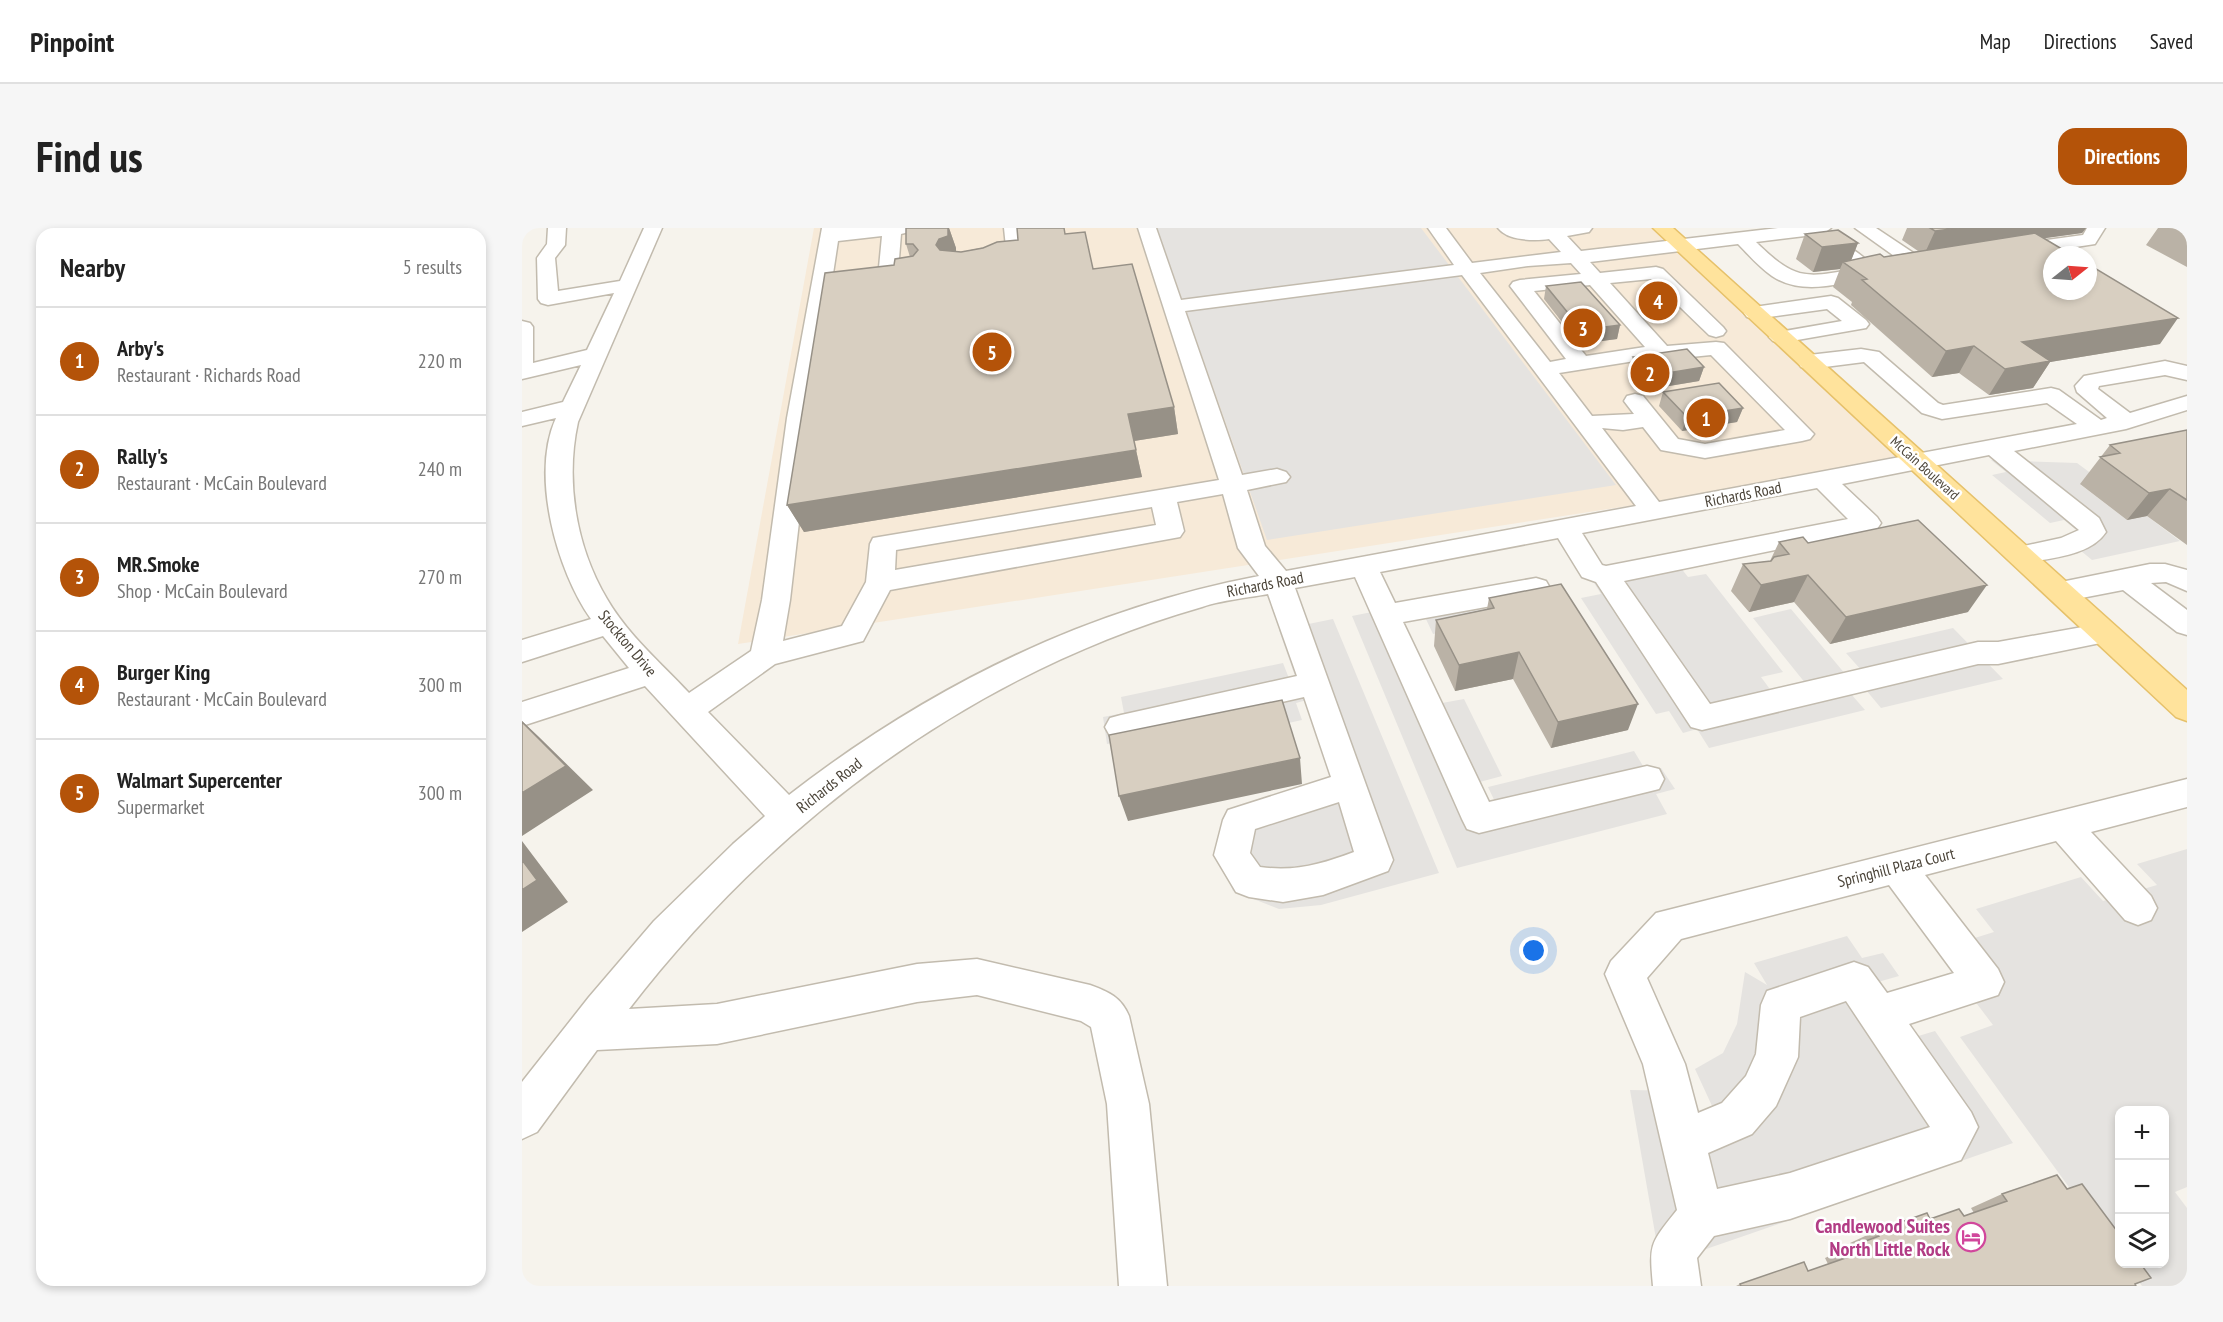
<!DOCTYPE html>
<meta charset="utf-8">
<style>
body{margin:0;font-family:"PT Sans Narrow",sans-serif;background:#f6f6f6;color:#222}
.controls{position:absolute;right:18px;bottom:18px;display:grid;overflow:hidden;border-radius:12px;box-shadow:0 3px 9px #0003}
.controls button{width:54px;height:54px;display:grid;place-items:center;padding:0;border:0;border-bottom:2px solid #e0e0e0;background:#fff;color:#222;font:30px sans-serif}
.compass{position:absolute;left:1521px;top:18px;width:54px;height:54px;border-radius:50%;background:#fff;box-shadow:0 3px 9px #0003;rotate:73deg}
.you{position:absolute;left:1012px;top:723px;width:21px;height:21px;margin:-15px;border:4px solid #fff;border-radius:50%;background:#1a73e8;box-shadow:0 0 0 9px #1a73e833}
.badge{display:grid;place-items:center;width:39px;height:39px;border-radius:50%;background:#b45309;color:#fff;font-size:20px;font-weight:700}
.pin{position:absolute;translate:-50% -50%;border:3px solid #fff;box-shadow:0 2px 6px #0006}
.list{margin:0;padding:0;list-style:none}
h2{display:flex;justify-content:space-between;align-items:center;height:78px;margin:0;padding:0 24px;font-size:26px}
h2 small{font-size:20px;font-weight:400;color:#767676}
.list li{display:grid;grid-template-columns:39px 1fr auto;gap:18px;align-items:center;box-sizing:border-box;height:108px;padding:0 24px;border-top:2px solid #e0e0e0}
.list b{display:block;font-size:22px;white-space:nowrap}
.list p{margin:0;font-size:20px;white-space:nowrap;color:#767676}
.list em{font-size:20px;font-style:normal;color:#767676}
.icon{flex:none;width:33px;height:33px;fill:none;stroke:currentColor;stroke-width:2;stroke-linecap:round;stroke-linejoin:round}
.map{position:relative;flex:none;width:1665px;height:1058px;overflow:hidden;border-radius:18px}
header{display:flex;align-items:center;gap:36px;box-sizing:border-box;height:84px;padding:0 30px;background:#fff;border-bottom:2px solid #e0e0e0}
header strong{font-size:28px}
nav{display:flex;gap:33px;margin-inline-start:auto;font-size:21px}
.intro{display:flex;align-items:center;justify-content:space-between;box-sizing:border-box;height:144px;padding:0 36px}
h1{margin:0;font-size:42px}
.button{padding:15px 27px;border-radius:18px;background:#b45309;color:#fff;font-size:21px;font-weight:700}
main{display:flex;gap:36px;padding:0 36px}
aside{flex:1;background:#fff;border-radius:18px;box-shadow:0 3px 9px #0003}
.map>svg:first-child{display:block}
.commercial{fill:#f7ead8}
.parking{fill:#e5e3e0}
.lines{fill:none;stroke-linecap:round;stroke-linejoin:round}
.minor-casing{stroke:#c2bbae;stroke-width:3}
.major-casing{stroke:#e6c16a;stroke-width:3}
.minor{fill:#fff;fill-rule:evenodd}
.major{fill:#ffe39c;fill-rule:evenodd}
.wall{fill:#bab2a6}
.shaded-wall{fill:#979187}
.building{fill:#d8cfc1;stroke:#979187;stroke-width:1.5}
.labels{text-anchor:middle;stroke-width:5;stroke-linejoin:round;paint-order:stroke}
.far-street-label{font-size:14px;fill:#4b4439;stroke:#fff}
.street-label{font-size:16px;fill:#4b4439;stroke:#fff}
.near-hotel-label{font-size:20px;font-weight:bold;fill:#b23c85;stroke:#fff;text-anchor:end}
</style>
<header>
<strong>Pinpoint</strong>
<nav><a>Map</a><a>Directions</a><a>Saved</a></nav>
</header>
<div class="intro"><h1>Find us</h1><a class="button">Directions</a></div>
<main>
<aside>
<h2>Nearby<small>5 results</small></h2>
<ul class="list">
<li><span class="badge">1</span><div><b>Arby's</b><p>Restaurant · Richards Road</p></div><em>220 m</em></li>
<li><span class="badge">2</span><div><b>Rally's</b><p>Restaurant · McCain Boulevard</p></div><em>240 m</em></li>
<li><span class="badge">3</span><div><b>MR.Smoke</b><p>Shop · McCain Boulevard</p></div><em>270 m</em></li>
<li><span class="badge">4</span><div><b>Burger King</b><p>Restaurant · McCain Boulevard</p></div><em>300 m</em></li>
<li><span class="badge">5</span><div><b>Walmart Supercenter</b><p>Supermarket</p></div><em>300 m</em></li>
</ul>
</aside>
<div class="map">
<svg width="1665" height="1058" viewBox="0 0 1665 1058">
<rect width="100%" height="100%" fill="#f6f3ec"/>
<!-- commercial -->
<path class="commercial" d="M292,0H1140L1396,233L216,416Z"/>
<!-- parking -->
<path class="parking" d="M635,0H899L1094,257L745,312Z
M1469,232L1555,235L1578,252L1559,257L1605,292L1625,288L1658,313L1570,332L1547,313L1563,309L1542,292L1528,295L1470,247L1484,244Z
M1147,325L1166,349L1184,346L1261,444L1239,449L1250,464L1284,456L1231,390L1269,381L1324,447L1340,443L1324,425L1431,400L1481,451L1359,480L1344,462L1329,466L1343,482L1187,520L1175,501L1161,505L1147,483L1134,486L1059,370L1079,366L1064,342Z
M1020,350L1039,380L911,406L903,389L882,394L920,475L942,471L980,548L954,555L967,582L976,580L966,559L1112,523L1124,543L1139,540L1153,561L1134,566L1145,586L935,640L830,388Z
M811,391L917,645L799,677L757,681L711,663L694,620L813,555L785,472L774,475L780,492L689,512L609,511L585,516L581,489L602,485L599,469L761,435L768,453L774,451L757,402Z
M1665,621V959L1653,964L1665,980V1058H1620L1603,1036H1642V882H1598L1597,1028L1438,809L1471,797L1414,722L1472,704L1454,681L1559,649L1581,673L1635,657L1615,636Z
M1325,708L1340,730L1361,725L1377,748L1356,754L1393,809L1413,803L1491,915L1161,1029L1137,1028L1108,862L1163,863L1173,884L1191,880L1173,841L1201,825L1215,796L1223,744L1245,757L1232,735Z"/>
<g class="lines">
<!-- minor casing -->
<g class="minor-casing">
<path id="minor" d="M26,0H44L43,17L33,30L36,63L98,53L122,0H140L56,194C43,253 54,319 85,371C106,407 139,435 167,465L229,423L240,372L265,190L300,0H390L387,4L379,6L376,43H400L403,47L400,51C387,54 372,57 359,54L356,50L360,8L316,13L289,190L268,372L261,413L320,398L344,354L348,316L351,310L697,252L616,0H634L659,72L932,37L906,0H924L950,35L1039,24L1027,11C1013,13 986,13 976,0H1070L1067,4L1045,8L1059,23L1256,0H1309L1302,5C1320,17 1339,22 1352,41L1346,49C1316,57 1278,67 1250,48C1237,39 1227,27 1216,16L1068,34L1078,45L1134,39L1141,41L1201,99L1204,103L1201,107L1194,109L1187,107L1129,51L1088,55L1145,118L1194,114L1202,115L1292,206L1288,211L1280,213L1183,230L1139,222L1121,199L1101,202L1080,200L1137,274L1555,196L1525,175L1420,191L1400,185L1342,134L1287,141L1279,139L1276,134L1279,129L1287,127L1339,121L1357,124L1416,175L1421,177L1529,160L1537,162L1579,192L1585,190L1555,164L1553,158L1562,148L1643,133L1665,138V152L1643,147L1577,158L1576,161L1608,185L1665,168V182L1604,201L1492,223L1577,290L1584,304C1568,329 1525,330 1498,336L1488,333L1484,327L1488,321L1539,310L1557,302L1467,227L1320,256L1355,289L1359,295L1355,301L1102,353L1188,476L1456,414H1476L1583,395L1593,398L1598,405L1593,412L1476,436H1456L1180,502L1169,499L1074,354L1060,349L1036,310L858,344L873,375L1014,350L1024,353L1028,360L1024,367L1014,370L881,394L967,574L1125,538L1137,541L1142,551L1137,561L1125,564L957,605L945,601L940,591L833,349L773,360L871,632L866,643L801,667L761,674L727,669L714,664L692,627L701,592L706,582L809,549L782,469L599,511L588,508L583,499L588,490L599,487L775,448L746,366C724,370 701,372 680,379C450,445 252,593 107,781L195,776L395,736L455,731L568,757C587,764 599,769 607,788L627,876L645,1058H597L585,876L569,799L559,793L455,767L395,774L195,816L75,822L15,904L0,911V854L67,769L132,693L211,616L243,588L123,458L0,498V474L107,440L81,408L0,434V412L69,391C35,343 8,247 34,190L0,198V184L41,174L59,137L0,151V93L8,95L11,99V135L65,122L92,65L26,77L19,75L16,71L15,30L25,16ZM1283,8L1319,29L1332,41C1281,51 1272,51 1234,14ZM1049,35L1059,46L998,52L991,54L988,58L1044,131L1028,134L958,45L1006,38ZM940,47L1114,278L764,343L743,318L725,262L764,254L768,249L764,244L755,241L720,247L663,83ZM1068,57L1123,119L1064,128L1012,63ZM1189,127L1263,202L1183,216L1156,211L1121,168L1113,166L1105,168L1102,173L1112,186L1070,188L1037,145L1138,129L1149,131ZM1295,260L1326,291L1084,338L1080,337L1060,305ZM701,266L716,320L737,348C564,381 406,459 267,567L186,484L253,436L341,413L368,362L658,309L662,303L655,274ZM630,279L634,297L373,342L374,322ZM817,574L832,624C800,636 773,644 738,639L728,625L733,601Z
M482,0H500L502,20C492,35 472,47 454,42L451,38C458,29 474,28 484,19Z
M1333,0H1354L1399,30L1422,26L1429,28L1431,32L1429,36C1417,39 1401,43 1389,40Z
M1565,0H1583L1573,16L1488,29L1481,27L1479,23L1481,19L1488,17L1561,7Z
M1309,68L1316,70L1344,92L1347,96L1344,100L1258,115L1251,113L1247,109L1251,105L1320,93L1305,81L1232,91L1225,89L1222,85L1225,81L1232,79Z
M1628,336H1643L1665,342V363L1644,354L1629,355L1665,382V407L1655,404L1601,362L1539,374L1529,371L1525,364L1529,357L1539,354Z
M1665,551V579L1569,604L1629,668L1635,680L1629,692L1616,697L1603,692L1534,613L1403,647L1476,741L1482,754L1476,767L1387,796L1449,884L1456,899L1439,932L1268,991L1192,1008L1175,1030L1179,1058H1131C1127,1015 1128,1016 1155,982L1121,836L1083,746L1089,733L1134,685ZM1367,657L1432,745L1365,765L1346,739L1332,734L1245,763L1239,777L1234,826L1224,848L1200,875L1176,885L1163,836L1125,750L1159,711ZM1324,773L1408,899L1268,945L1195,961L1186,925L1230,906L1254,878L1276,829L1278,789Z"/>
</g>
<!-- major casing -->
<g class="major-casing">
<path id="major" d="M1131,0H1151L1665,462V493L1654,489Z"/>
</g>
<!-- minor -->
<use href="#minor" class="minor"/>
<!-- major -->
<use href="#major" class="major"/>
</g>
<!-- wall -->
<path class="wall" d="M384,0H427L434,20V23L439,24L496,12L544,6L571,41L652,179L656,206L612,213L620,249L282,304L265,277L372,37L388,29L384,16Z
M1385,0H1564L1560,5L1522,10L1638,116L1528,134L1511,160L1467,167L1437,145L1410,149L1329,77L1330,74L1311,59L1318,41L1291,44L1274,31L1283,6L1336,15L1329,32L1362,29L1396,23L1380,12Z
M1636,0H1665V39L1624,17Z
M1024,58L1098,97L1095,111L1057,116L1022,71Z
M1111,129L1182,139L1177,153L1123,162L1107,143Z
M1141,164L1221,180L1215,194L1160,203L1137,178Z
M1665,202V317L1625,288L1605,292L1558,256L1588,217Z
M1257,314L1286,315L1446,384L1308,416L1272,374L1227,384L1209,363L1221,336L1248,333Z
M967,370L1106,502L1029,520L991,451L933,463L912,418L914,392L965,381Z
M1480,966L1613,1056L1614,1058H1214L1218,1056L1286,1043L1306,1036L1303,1030L1330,1018L1328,1015L1354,1003L1408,991L1442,988L1452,985L1449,980Z"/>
<!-- shaded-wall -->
<path class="shaded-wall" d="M426,0H427L434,20V33L425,36L414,17L417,11Z
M1437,0H1564L1560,5L1402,27L1413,3Z
M1336,15L1327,38L1321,34L1318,41L1291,44L1300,19Z
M1656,90L1638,116L1528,134L1511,160L1467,167L1500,114Z
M1098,97L1095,111L1057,116L1060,102Z
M1452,118L1437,145L1410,149L1424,123Z
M1182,139L1177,153L1123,162L1127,148Z
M652,179L656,206L612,213L606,186Z
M1221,180L1215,194L1160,203L1165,189Z
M614,222L620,249L282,304L265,277Z
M1648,261L1625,288L1605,292L1627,265Z
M1286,347L1272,374L1227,384L1239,357Z
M1465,357L1446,384L1308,416L1324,389Z
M997,424L991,451L933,463L937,437Z
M1116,476L1106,502L1029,520L1036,494Z
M0,493L17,509L71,562L0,608Z
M778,530L780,556L606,593L597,568Z
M0,613L46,674L0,704Z"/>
<!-- building -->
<path class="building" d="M384,0H426V8L417,11L414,17L418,22L439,24L461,20L475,14L496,12L495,0H542L543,6L563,4L571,41L610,36L652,179L606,186L614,222L265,277L303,45L372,37L373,31L391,28L396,22L391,16H384Z
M1408,0H1437L1413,3Z
M1655,0H1665V5Z
M1316,2L1336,15L1300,19L1283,6Z
M1513,5L1550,27H1530V63H1566V36L1656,90L1500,114L1528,133L1483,141L1452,118L1424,123L1340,52L1345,51L1321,34L1358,26L1362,29Z
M1059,54L1098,97L1060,102L1024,58Z
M1165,121L1182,139L1127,148L1111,129Z
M1197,155L1221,180L1165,189L1141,164Z
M1665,202V272L1648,261L1627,265L1578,229L1598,225L1588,217Z
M1396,292L1465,357L1324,389L1286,347L1239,357L1221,336L1249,333L1252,329L1267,326L1257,314L1281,309L1286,315Z
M1039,356L1116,476L1036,494L997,424L937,437L914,392L972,380L967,370Z
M760,472L778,530L597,568L587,507Z
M0,494L44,538L0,565Z
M0,632L15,652L0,662Z
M1535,947L1545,961L1560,956L1598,1007V1035H1618L1629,1050L1613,1056L1614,1058H1219L1218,1056L1282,1034L1286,1043L1332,1027L1328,1019L1357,1008L1354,1003L1405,985L1408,991L1437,981L1442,988L1485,973L1480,966Z"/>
<!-- icons -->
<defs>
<g id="hotel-ring" transform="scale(1.5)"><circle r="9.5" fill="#fff" stroke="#d1479c" stroke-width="1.5"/><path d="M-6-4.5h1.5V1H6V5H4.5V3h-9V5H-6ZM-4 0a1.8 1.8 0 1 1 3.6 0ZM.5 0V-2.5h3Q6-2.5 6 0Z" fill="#d1479c"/></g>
</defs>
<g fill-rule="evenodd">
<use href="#hotel-ring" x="1449" y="1009"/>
</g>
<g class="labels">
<!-- far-street labels -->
<g class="far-street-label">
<text transform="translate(1403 240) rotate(42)" y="5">McCain Boulevard</text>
</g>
<!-- street labels -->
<g class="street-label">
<text transform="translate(1221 266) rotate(-11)" y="6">Richards Road</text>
<text transform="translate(743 356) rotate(-11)" y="6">Richards Road</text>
<text transform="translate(106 415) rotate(50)" y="6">Stockton Drive</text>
<text transform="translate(307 557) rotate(-38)" y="6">Richards Road</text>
<text transform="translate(1374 639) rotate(-14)" y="6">Springhill Plaza Court</text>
</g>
<!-- near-hotel labels -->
<g class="near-hotel-label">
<text x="1428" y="1005">Candlewood Suites<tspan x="1428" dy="23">North Little Rock</tspan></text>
</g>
</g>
</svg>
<div class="controls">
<button>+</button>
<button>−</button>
<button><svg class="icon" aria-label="layers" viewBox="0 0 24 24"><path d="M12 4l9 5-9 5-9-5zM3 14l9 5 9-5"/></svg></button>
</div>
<svg class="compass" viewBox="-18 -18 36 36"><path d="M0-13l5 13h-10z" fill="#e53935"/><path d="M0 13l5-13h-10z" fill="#767676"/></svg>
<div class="you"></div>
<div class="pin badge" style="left:1184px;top:190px">1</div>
<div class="pin badge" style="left:1128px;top:145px">2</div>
<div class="pin badge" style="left:1061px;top:100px">3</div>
<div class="pin badge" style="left:1136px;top:73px">4</div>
<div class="pin badge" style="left:470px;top:124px">5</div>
</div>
</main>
